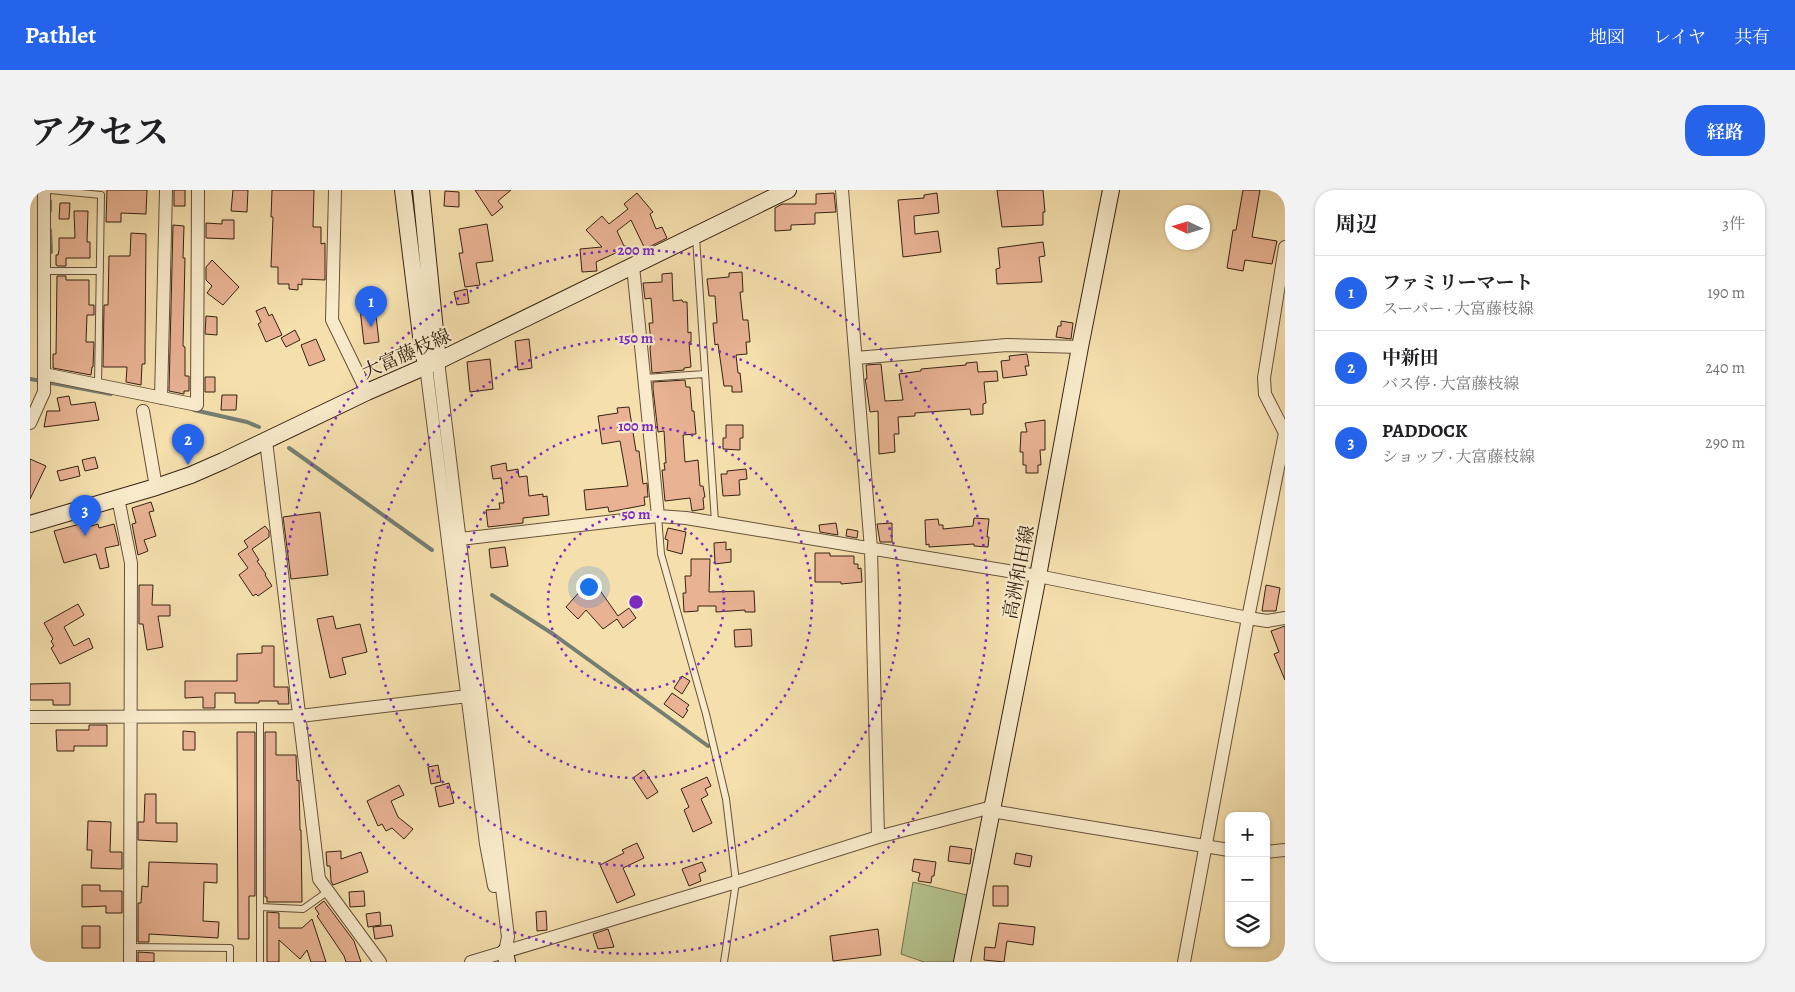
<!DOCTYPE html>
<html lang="ja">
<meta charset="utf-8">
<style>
body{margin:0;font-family:Alegreya,"Noto Serif JP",serif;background:#f2f2f2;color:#202124}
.controls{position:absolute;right:15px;bottom:15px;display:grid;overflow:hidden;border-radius:10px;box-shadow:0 1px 4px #0004}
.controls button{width:45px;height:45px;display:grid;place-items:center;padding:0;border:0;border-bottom:1px solid #e0e0e0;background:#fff;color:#202124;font:25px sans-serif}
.compass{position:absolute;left:1135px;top:15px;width:45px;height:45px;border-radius:50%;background:#fff;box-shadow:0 1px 4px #0004;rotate:274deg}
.you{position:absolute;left:558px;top:396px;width:18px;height:18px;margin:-12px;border:4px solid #fff;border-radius:50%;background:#1a73e8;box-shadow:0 0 0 8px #1a73e833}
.badge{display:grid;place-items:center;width:32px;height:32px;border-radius:50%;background:#2563eb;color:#fff;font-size:16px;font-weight:700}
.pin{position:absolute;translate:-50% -41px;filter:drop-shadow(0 1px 2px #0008)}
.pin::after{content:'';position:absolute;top:26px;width:18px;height:15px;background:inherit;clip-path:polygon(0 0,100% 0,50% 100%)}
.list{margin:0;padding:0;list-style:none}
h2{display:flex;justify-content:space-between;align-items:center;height:65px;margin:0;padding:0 20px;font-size:21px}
h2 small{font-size:16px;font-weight:400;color:#757577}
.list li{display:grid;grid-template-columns:32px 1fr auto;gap:15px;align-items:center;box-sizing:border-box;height:75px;padding:0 20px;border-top:1px solid #e0e0e0}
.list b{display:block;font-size:19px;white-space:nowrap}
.list p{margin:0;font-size:16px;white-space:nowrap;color:#757577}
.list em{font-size:16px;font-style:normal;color:#757577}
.icon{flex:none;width:28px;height:28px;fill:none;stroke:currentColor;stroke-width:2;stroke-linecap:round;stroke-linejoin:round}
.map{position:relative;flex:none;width:1255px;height:772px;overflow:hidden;border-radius:20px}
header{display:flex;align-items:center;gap:30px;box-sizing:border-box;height:70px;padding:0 25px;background:#2563eb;color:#fff}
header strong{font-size:24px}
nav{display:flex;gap:28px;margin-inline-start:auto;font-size:18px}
.intro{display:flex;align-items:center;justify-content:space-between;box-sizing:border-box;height:120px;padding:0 30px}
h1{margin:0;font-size:35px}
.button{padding:12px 22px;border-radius:20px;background:#2563eb;color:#fff;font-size:18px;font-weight:700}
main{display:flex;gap:30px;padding:0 30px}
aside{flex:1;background:#fff;border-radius:20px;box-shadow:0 1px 4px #0004}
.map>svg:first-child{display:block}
.green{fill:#b5c38e;stroke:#767250}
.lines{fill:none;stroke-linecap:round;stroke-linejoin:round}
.stream{stroke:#747e72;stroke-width:4}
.building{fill:#e8b293;stroke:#372213}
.lane-casing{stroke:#66513a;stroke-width:8}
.street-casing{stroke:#66513a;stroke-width:14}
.secondary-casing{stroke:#372213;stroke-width:18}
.lane{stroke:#f8eaca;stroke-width:6}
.street{stroke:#f8eaca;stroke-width:12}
.secondary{stroke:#f8eaca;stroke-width:16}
.ring{fill:none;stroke:#7b2cbf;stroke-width:2.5;stroke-dasharray:2.5 5}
.labels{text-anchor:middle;stroke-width:4.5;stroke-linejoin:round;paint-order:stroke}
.street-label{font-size:19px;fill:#372213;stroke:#f8eaca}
.centre{fill:#7b2cbf;stroke:#f8eaca;stroke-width:2.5}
.ring-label{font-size:15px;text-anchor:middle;font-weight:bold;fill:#7b2cbf;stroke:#f8eaca;stroke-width:4.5;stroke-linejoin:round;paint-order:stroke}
</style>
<header>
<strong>Pathlet</strong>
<nav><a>地図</a><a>レイヤ</a><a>共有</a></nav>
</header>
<div class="intro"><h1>アクセス</h1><a class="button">経路</a></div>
<main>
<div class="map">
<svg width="1255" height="772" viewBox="0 0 1255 772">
<rect width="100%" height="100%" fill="#f4dfad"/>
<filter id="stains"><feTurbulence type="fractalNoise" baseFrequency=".004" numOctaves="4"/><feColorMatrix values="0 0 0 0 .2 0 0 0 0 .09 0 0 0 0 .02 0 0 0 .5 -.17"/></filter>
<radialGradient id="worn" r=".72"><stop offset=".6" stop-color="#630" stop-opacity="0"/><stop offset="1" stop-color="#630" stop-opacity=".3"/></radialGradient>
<!-- green -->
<path class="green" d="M883,692L937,705L924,772H894L871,764Z"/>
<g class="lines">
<!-- stream -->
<path class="stream" d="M20,21V11
M20,40L21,62
M0,189L81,204
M164,220L217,232L229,237
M259,258L402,360
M462,405L523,444L678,556"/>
</g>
<!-- building -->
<path class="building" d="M77,0H117L116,24L91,23V32H76Z
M144,0H155V16H144Z
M203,0H218L217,22L201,21Z
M242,0H284L283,37H291V54L295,53V90L272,89V95L268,94V100L259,99V94H248V77H241L243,27H241Z
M445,0H481L468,11L473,17L462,26Z
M967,0H1013L1015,22H1013V35L972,37Z
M1213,0H1230L1222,47L1247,51L1242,74L1215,70L1213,81L1197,78L1203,40H1206Z
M415,1L429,2V17L414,16Z
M607,3L623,22L620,24L626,39L632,37L637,48L615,59L601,30L587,41L594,56H601L566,72L567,81L552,82L550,59L572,57L556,40L572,26L579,34L598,19L594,14Z
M804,3L806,22L785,23V34L761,35V40L745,41V18L752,14H786V4Z
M907,3L909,23L884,26L885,44L908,41L911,62L873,67L868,10L894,8V5Z
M30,13H40L39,29H29Z
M44,21H58L57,52H60V68H36V76H28L26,75V65H28L29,60V48H45Z
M192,30H204V49L176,48V33L192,34Z
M457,34L463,71L446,73L450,95L435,97L429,63H433L429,39Z
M143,35L154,36L153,68H155L153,156L155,157V186H159V201H154V204L139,201Z
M101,43L116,44L115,159V174H112L111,195L96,192L97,177H73L74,115H78L79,66H100Z
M1013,52L1015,66L1009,67L1012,92L967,94L966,79L970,78L968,58Z
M182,70L209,97L193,115L177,103L182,96L176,90V77Z
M712,82L713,102H710L713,130H718L720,152H716L717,164L706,165L708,183H710L712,202H702V196H694L688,154L685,155L683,133H687L685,106H679L677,89L699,87V83Z
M642,83L643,111L652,110L653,112H657L658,143L661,142V152H659L661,177L654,178V180L622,183L620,158L621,152L619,133H623L621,108L615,109L613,93L632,92V84Z
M27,86H36V90H59V115H64V125H57L56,152H64L63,177H62L61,185L23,178V164H26Z
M437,99L439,113L427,115L424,102Z
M235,117L239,126L242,124L252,145L236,152L228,134L231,132L226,121Z
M345,117L349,152L334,154L330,119Z
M176,126L187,127V145L175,144Z
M1031,131L1043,133L1041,149L1026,147L1028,136H1031Z
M265,140L270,150L256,157L251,148Z
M286,149L295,170L279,176L271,155Z
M499,149L502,178L488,180L485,151Z
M997,164L999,176H995L997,185L973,188L971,171L980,170L979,166Z
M460,169L463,199L440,202L437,172Z
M947,172L948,182L967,181L968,191L954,192L956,213L953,214V224L941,225L940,219L885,223V226L868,227L869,244H864L865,262L849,264L848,221L840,222L836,194L835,189H837L836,175L851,174L855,211L873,210L869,184L891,181V179L936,175V173Z
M175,187H185V202H175Z
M655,190L656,197H660L662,221H664L666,244L653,245L655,272L668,270L670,296H673L675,307L673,308L674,319L662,321L660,308L635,311L632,280H635L634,273H636L634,241L628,242L623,199V192Z
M192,205H207L206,220H191Z
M39,206L41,215L65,212L69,230L14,237L17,221H30L27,208Z
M599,217L606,261H609L613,294L617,293L618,307H614L615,315L579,322L578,317L556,320L554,300L598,296L590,251L572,254L568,226L588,223L587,218Z
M1015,230V260H1010L1011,275H1008V283H996V275H993V262H990L991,242H997L995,233Z
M696,235H713V248H710V260L693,259V248H696Z
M65,267L68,278L55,281L52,270Z
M0,269L16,276L0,309Z
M476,273L477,281L488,279L489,287L497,286L499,306L513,304V307L517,306L519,325L493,328V333L458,337L456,320L470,319L469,313H474L471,288L463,289L461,276Z
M48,276L50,286L30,291L27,281Z
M716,279L717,289L709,290L710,305L693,306L691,284H697V281Z
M121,312L124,321L119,322L126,346L114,350L118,361L108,365L102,334L106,333L102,318Z
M290,322L298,385L261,389L253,327Z
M944,328L959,329L957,347H959L958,357L944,356V354L899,357V354L896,355L895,330L908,329L909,335H913V339L943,336Z
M806,333L808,345L790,342L789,335Z
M862,333V352H850L847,334Z
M50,334L51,339L68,334L69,338L84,334L89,355L75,358L79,377L70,379L66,364L34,373L24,341Z
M235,336L239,341V347L222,359L229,370L227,371L236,384L235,385L242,396L228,406L226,404L223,406L209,385L218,378L208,364L218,357L214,351Z
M638,338L656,342L652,364L637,360L638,350L635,349Z
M817,339L828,341L827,348L816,346Z
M696,352V360L701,359V372L685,374L684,353Z
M475,357L478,376L461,378L459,359Z
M785,363H800V366H824V374H828V379L831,378L832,392L811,394V392H785Z
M661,369H680L679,402L724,401L725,422H715V420L686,422V416H668V421L654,422L653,403H656L655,386H661Z
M560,390L569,399L588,426L599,418L606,428L593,438L587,429L573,439L556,420L548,429L536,417Z
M109,395H123L122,415H140V426H128L133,457L117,460L113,434H109Z
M1236,395L1250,398L1246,421H1232Z
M48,414L54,425L34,437L44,456L59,448L63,458L30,474L21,458L24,456L21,451L23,449L14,433Z
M303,426L306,439L330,434L337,462L312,468L316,484L300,488L287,429Z
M1255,436V490L1244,464L1249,462L1241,441Z
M721,439L722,456L705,457L704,440Z
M232,456H244V497H258L259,514H248V511H229V513H205V503H185V518H173V507L155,508V491H207V464L232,463Z
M652,486L660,491L652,504L644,498Z
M40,493V515H23V510H0V494Z
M642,503L659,515L656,519L658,520L653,528L634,514Z
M59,535H77V556H44V561H27L26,540H59Z
M153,541L165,542V560H153Z
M207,542H225V706H219V749H208Z
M235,542H246V565H266L267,591L269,590L270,640H271L272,712H237V707H235Z
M408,575L411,592L401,594L398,577Z
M614,580L628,602L617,609L603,588Z
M677,587L681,596L675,599L678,605L671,609L682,633L663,642L654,620L659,617L651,599Z
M419,593L424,613L409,617L405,597Z
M369,595L374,605L361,611L368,627L383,639L374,649L362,638L356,641L352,634L348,636L337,611Z
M115,604H126V633H147V652L108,650V632H114Z
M58,631L81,632L80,662H92V679L61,678L62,660H57Z
M607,653L614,668L593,678L605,705L587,713L570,675L594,663L592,660Z
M920,656L942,659L940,674L918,671Z
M311,661V669L331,662L338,682L303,695L301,691L300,676H297L296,662Z
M986,663L1002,666L1000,677L984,674Z
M884,669L906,672L904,686H902L901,693L888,691L890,683L882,681Z
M119,672L187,674V693L174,692L173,731L189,732L188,748L119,744V752H108V713H111L112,696L118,697Z
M672,672L676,681L669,684L671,691L659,696L652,679Z
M52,695H70V701H92V723H76V716L52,717Z
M963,696H978V716H963Z
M334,701L335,716L320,717L319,702Z
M294,711L324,751L331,772H316L314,766L287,726L289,724L285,718Z
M516,721L517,740L507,741L506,722Z
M237,722L249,723V738H272L282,729L296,772H281L277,760L270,769L249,750V772H237Z
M350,722L351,735L338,737L336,724Z
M969,733L1005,737L1003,755L977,751L974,772L954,770L955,757L965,758Z
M361,735L363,746L345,749L343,737Z
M52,736H70V758H52Z
M578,739L584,757L568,759L563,744Z
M848,739L851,765L803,771L800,746Z
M108,762L124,763V772H108Z"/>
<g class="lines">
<!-- lane casing -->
<g class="lane-casing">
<path id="lane" d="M20,0L71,5L68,195
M666,47L685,332
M14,81H70
M615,188L675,184
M628,326L631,364L676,524L696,609L706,692L694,772
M230,527V772
M230,717L273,719L297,702
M100,757L200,758V772"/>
</g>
<!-- street casing -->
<g class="street-casing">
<path id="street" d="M305,0L302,130L337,202
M812,0L841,359L848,647
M603,76L628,326
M826,168L977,155L1050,157
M408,171L478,747L475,762
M396,176L456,654L464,696
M14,184L167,215L168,0
M131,208L136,0
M113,221L126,297
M0,233L14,202V0
M236,251L289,689L350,772
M88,308L101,373L100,772
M430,349L628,326L656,328L1008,386L1218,428L1237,431L1255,428
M0,527L270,526L438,506
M961,621L1199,660
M1236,662L1255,660
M441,772L706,692L848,647L962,617
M1154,772L1218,428L1255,243L1235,204L1234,188L1255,57"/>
</g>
<!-- secondary casing -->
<g class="secondary-casing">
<path id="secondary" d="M373,0L391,146L396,176
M391,0L408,171
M0,334L126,297L161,285L193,271L337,202L408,171L758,0
M475,762L477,772
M932,772L1008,386L1050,157L1081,0"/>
</g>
<!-- lane -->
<use href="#lane" class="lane"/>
<!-- street -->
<use href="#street" class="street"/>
<!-- secondary -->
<use href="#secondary" class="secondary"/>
</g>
<!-- distance rings -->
<g class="ring">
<circle cx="606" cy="412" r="88"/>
<circle cx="606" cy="412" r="176"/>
<circle cx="606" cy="412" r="264"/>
<circle cx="606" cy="412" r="352"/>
</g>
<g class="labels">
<!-- street labels -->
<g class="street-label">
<text transform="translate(376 163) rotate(-24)" y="7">大富藤枝線</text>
<text transform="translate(988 382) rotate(-79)" y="7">高洲和田線</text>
</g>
</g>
<circle cx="606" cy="412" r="8" class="centre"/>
<g class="ring-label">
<text x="606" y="65">200 m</text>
<text x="606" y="153">150 m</text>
<text x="606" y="241">100 m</text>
<text x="606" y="329">50 m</text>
</g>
<rect width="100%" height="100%" filter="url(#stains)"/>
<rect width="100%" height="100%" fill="url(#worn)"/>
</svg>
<div class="controls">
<button>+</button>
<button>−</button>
<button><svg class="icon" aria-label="layers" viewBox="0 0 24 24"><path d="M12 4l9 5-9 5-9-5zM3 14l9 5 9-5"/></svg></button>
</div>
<svg class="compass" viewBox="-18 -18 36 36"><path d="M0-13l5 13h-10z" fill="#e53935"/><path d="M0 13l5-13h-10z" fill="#757577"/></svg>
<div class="you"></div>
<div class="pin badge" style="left:341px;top:137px">1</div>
<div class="pin badge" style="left:158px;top:275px">2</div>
<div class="pin badge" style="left:55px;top:346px">3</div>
</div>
<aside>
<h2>周辺<small>3件</small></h2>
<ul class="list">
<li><span class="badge">1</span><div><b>ファミリーマート</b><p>スーパー · 大富藤枝線</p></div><em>190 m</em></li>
<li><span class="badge">2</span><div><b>中新田</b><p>バス停 · 大富藤枝線</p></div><em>240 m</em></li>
<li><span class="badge">3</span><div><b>PADDOCK</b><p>ショップ · 大富藤枝線</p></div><em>290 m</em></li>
</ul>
</aside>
</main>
